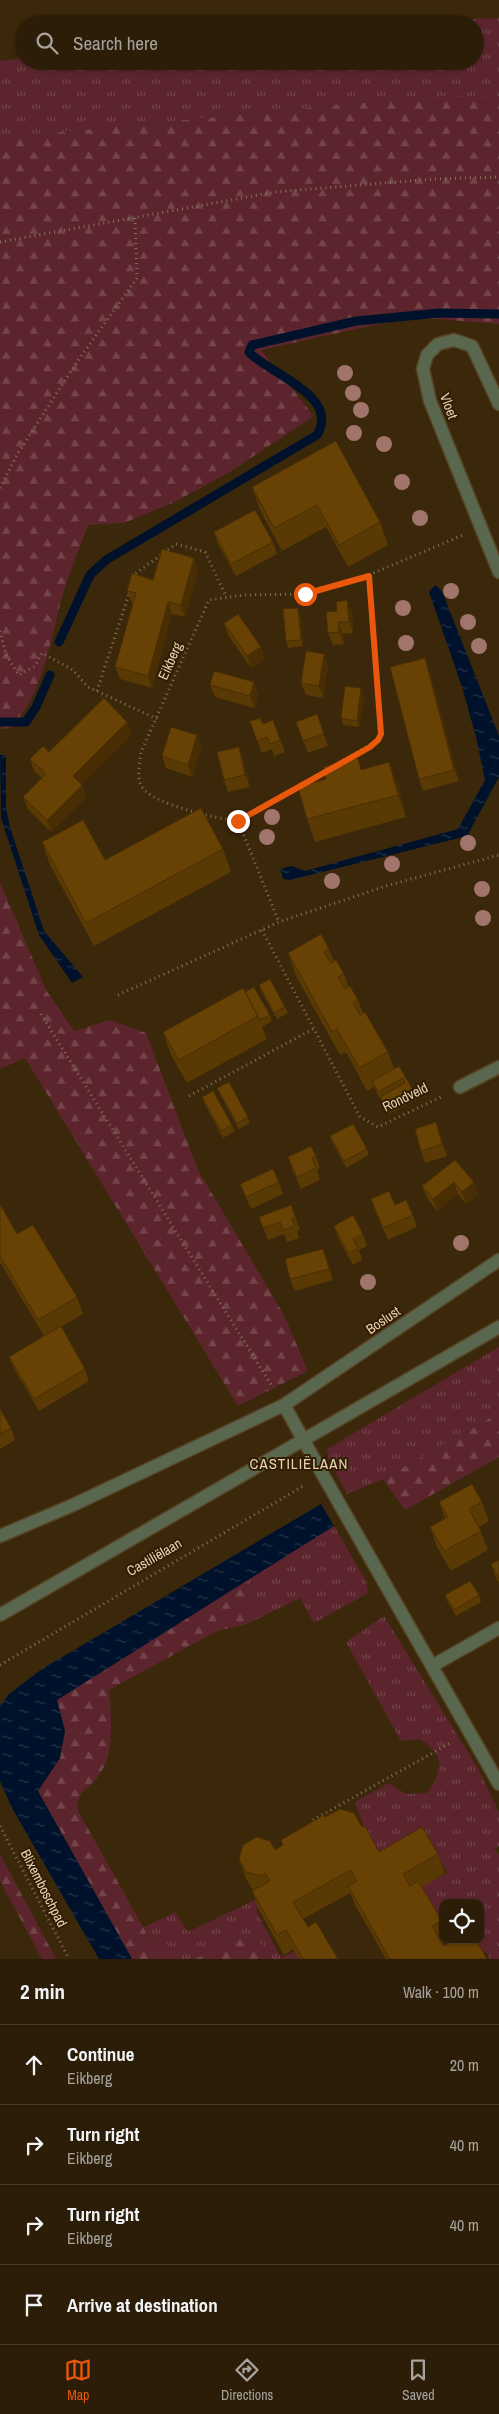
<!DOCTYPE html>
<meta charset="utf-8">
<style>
body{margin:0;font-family:"Archivo Narrow",sans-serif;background:#342612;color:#f1f3f6}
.controls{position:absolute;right:15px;bottom:15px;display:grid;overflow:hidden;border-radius:10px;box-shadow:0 1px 4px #0004}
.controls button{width:45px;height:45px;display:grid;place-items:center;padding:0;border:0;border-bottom:1px solid #483b29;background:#2c1d08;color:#f1f3f6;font:25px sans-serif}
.stop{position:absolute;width:15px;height:15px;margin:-11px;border:4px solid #ea580c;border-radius:50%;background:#fff}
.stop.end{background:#ea580c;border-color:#fff;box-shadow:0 1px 5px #0008}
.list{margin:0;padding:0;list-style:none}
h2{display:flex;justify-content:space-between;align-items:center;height:65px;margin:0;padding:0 20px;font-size:21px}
h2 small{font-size:16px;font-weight:400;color:#a6a29c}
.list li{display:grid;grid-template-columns:32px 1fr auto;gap:15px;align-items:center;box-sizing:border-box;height:80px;padding:0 20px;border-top:1px solid #483b29}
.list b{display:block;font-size:19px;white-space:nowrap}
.list p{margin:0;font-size:16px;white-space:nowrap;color:#a6a29c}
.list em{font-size:16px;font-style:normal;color:#a6a29c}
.icon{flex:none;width:28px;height:28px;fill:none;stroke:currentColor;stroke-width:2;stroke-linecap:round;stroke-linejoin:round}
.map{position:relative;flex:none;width:499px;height:1959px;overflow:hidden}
.search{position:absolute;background:#2c1d08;box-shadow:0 1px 4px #0004;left:15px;right:15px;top:15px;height:55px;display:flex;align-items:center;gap:12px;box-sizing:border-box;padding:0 18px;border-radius:28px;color:#a6a29c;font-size:19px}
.sheet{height:385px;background:#2c1d08}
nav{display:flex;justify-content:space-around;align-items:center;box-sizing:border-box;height:70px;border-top:1px solid #483b29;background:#2c1d08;font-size:14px;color:#a6a29c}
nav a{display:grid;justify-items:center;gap:2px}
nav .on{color:#ea580c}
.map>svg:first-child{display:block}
.grass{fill:url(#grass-tufts)}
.forest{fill:url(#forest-firs)}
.water{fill:url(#water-ripples)}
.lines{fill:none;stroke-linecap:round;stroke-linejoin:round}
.stream{stroke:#00122b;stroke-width:9}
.service-casing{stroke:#574226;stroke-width:15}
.minor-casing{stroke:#574226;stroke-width:15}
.path{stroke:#877256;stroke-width:3;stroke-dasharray:1 4;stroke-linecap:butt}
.service{stroke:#58674d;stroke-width:12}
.minor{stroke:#58674d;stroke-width:12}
.tree{fill:#a2756c}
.wall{fill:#593904}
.shaded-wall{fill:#492e04}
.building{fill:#684205;stroke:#492e04}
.route{stroke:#ea580c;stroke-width:6}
.labels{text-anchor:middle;stroke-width:4;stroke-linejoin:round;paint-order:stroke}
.street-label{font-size:14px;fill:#e8d1b7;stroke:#311d01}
.neighbourhood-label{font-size:15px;letter-spacing:1px;fill:#e8d1b7;stroke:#311d01}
</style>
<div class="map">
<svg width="499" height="1959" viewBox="0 0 499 1959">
<defs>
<pattern id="grass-tufts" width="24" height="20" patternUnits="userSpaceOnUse" patternTransform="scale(1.25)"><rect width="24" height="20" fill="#5c252e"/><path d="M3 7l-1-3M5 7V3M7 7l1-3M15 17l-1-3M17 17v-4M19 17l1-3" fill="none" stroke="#73444a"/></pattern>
<pattern id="forest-firs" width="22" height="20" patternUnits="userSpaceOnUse" patternTransform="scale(1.25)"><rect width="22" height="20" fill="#5c252e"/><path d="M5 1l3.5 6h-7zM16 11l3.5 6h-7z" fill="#73444a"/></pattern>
<pattern id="water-ripples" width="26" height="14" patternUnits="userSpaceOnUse" patternTransform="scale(1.25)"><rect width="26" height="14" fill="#00122b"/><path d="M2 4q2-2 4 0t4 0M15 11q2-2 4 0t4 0" fill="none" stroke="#253348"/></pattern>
</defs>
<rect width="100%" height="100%" fill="#3b270a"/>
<!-- grass -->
<path class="grass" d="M499,18V96H432L0,138V61L24,58V61H475V24H342Z
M499,1347V1413L383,1479L347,1494L328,1458L327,1449Z
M334,1526L366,1581L368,1593L314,1623L300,1598L247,1624L252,1613L243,1582Z
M384,1616L477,1767L499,1812V1846L495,1849L499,1855V1959H490L486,1952L472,1959H460L450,1940H480V1903H443V1926L422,1886L447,1873L433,1844L386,1869L364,1827L355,1802L389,1783L406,1794L427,1793C443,1769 446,1756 420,1739L401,1741L346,1642Z
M265,1895L269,1903L256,1910L281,1958L297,1950L301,1959H271L270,1950L250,1937H239L195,1959H161L144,1927L175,1912L188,1932Z"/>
<!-- forest -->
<path class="forest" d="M432,96H499V324L411,317L261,350L314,416L231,471L177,501L124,523L88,525C79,550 68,575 61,601C49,646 43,693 11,728L0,729V138Z
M0,882L46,990L74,1031L110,1020L146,1033L198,1170L284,1315L308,1371L238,1406L25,1058L0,1069Z
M499,1413V1457L405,1510L383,1479Z
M243,1582L252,1613L247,1624L217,1631L109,1690C111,1716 116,1756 97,1778C85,1793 80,1787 77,1809L161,1959H132L38,1791L60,1758L65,1731L57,1700Z
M0,1854L56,1959H42L0,1881Z
M239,1937H250L270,1950L271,1959H195Z"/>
<!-- water -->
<path class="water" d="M435,585L442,591L499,736V777L467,836L290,880L283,879L280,869L292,866L305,871L458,829L485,780L476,737L462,687L429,592Z
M0,755H6V807L10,827L44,931L83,977L72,983L39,935L1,818Z
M321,1504L334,1526L57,1700L65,1731L60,1758L38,1791L132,1959H99L12,1808L0,1781V1706L9,1694L42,1669Z"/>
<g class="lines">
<!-- stream -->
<path class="stream" d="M59,642L90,575L106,560L317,435C341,395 267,373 249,352L252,345L356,321L439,313L499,314
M0,722H26L36,707L50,675"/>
<!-- service casing -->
<g class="service-casing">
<path id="service" d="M460,1087L499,1067
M323,1475L499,1784
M432,1666L499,1628"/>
</g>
<!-- minor casing -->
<g class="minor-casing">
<path id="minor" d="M499,404L472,346L454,340L438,344L427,355L423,369L430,401L499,572
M284,1405L499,1260
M0,1536L73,1505L284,1405L323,1475
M0,1615L499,1327"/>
</g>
<!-- path -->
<path class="path" d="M0,242L275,192L434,179L499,177
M0,488L18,453L77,362L137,278L135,218
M369,575L381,734L378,740L238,821C218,819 152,804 142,787C136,777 140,763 141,752L209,600L244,595L305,594Z
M369,575L463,535
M134,578L135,574L176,544L205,552L226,596
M0,631L6,655L19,675L35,666L42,653L73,670L88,687L157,719
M97,691L130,591
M238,821L279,922
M262,930L360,1117L378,1127L443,1096
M118,995L279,922L386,886L499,855
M41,1014L273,1388
M189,1096L313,1029
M0,1665L305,1485
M313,1820L452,1742
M0,1826L69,1959"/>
<!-- service -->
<use href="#service" class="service"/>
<!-- minor -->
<use href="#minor" class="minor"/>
</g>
<!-- trees -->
<g class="tree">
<circle cx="345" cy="373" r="8"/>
<circle cx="353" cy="393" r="8"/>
<circle cx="361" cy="410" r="8"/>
<circle cx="354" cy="433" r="8"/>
<circle cx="384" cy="444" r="8"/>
<circle cx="402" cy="482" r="8"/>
<circle cx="420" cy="518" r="8"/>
<circle cx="451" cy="591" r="8"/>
<circle cx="403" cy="608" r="8"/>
<circle cx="468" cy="622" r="8"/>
<circle cx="406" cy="643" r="8"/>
<circle cx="479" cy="646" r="8"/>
<circle cx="272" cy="817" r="8"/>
<circle cx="267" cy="837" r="8"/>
<circle cx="468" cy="843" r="8"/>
<circle cx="392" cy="864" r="8"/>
<circle cx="332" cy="881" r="8"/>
<circle cx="482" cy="889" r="8"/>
<circle cx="483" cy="918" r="8"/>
<circle cx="461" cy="1243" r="8"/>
<circle cx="368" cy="1282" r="8"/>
</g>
<!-- wall -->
<path class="wall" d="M252,487L380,522L388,545L348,567L326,527L282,551L260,510Z
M214,532L273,542L277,554L236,576L218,544Z
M198,570L185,617L172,614L152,688L120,679L115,667L133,603H132L127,591Z
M326,612H352L353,633L343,634L344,644L333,645L328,633Z
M300,614L303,646L288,648L286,641Z
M224,623L261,647L265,659L251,668L228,635Z
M324,654L328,666L323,698L306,695L301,683Z
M425,658L429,670L459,781L423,791L419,779Z
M210,685L258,694L254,708L215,697Z
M364,695L359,727L343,725L341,718Z
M317,714L328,746L308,753L296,722Z
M273,720L285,752L274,756L272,749L262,753L250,721L263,724Z
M127,722L132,734L81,784L86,797L51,832L28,809L23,797L42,778L34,771L30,759L49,752Z
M202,747L192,777L166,768L162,756Z
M239,747L243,759L250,787L228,792L224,780Z
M362,770L398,785L406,817L315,842L307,819Z
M42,842L105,860L223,849L231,872L94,946L50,865Z
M329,949L334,961L344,974L349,987L358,1000L363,1013L388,1052L394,1069L399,1066L414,1092L417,1099L389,1114L381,1098L380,1099L374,1087L367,1091L346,1052L340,1055L296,976L288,953Z
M259,985L285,1007L288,1013L277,1019L261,991Z
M245,992L270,1015L272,1021L262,1027L267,1039L187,1083L171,1055L163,1032Z
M217,1088L248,1117L250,1123L239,1129L220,1095Z
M202,1097L232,1125L235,1131L223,1138L204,1103Z
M436,1122L447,1156L425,1163L421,1151Z
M330,1136L367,1149L369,1155L346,1168L332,1142Z
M316,1156L320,1168L317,1170L320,1180L301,1189L292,1169L288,1157Z
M455,1160L478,1194L466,1204L458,1194L437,1211L427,1198L422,1186Z
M279,1182L283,1194L251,1209L240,1184Z
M371,1199L395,1205L413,1215L417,1227L388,1240L375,1211Z
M0,1204L17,1234L77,1297L83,1314L61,1327L85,1369L89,1381L39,1411L14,1369L9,1357L44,1336L1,1264L0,1265Z
M291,1205L300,1230L297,1231L299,1238L287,1242L284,1234L268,1240L259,1217Z
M334,1226L363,1234L367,1246L359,1250L362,1260L353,1265L338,1238Z
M323,1249L328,1261L333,1280L295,1291L290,1279Z
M0,1409L11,1428L15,1440L0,1449Z
M439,1502H482L489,1521L479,1527L488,1550L451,1571L437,1547L430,1527L445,1518Z
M499,1560V1583L495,1576L491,1564Z
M445,1595H479L481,1602L456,1616L447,1601Z
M325,1817L362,1827L379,1852L438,1854L445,1873L422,1887L442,1921L443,1924V1940H448L443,1943L444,1946L487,1959H386L355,1905L350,1893L303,1919L308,1927L338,1959H299L293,1949L284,1955L259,1910L252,1891L253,1890L246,1879L239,1859L275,1850Z"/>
<!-- shaded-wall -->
<path class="shaded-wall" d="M194,558L198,570L185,617L181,605Z
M347,600L352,612L353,633L349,622Z
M168,602L172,614L152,688L148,676Z
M298,608L300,614L303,646L301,640Z
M338,622L343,634L344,644L339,632Z
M261,647L265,659L251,668L247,656Z
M324,654L328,666L323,698L319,686Z
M425,658L429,670L459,781L454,770Z
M254,682L258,694L254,708L250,696Z
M361,688L364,695L359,727L357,721Z
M127,722L132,734L77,788L73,776Z
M197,735L202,747L192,777L188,765Z
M239,747L243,759L250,787L245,775Z
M389,762L398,785L406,817L398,795Z
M82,785L86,797L51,832L47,820Z
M436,1122L440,1134L447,1156L442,1144Z
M454,1182L458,1194L437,1211L433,1199Z
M474,1182L478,1194L466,1204L462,1192Z
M323,1249L328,1261L333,1280L329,1269Z"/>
<!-- building -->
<path class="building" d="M336,441L380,522L339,545L317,505L274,528L252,487Z
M255,510L273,542L231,564L214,532Z
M162,549L194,558L181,605L168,602L148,676L115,667L136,593L127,591L132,573L153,580Z
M347,600L349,622H338L339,632L328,633L326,612L337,611L336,602Z
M298,608L301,640L286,641L283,609Z
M238,614L261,647L247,656L224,623Z
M306,651L324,654L319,686L301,683Z
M425,658L454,770L419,779L390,667Z
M214,671L254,682L250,696L210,685Z
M345,686L361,688L357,721L341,718Z
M104,698L127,722L73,776L82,785L47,820L23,797L46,774L30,759L43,746L49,752Z
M317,714L324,734L303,741L296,722Z
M260,718L263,724L273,720L280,740L270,744L267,737L257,741L250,721Z
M171,727L197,735L188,765L162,756Z
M239,747L245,775L224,780L217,752Z
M358,758L361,770L389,762L398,795L307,819L298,787L326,779L323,767Z
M201,808L223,849L86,923L42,842L83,820L105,860Z
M321,934L329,949L324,952L331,963L336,960L344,974L338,977L345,989L350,986L358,1000L353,1003L360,1015L365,1012L388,1052L359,1068L337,1029L332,1032L288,953Z
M270,979L285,1007L274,1013L259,985Z
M254,987L270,1015L260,1020L245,992Z
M243,988L258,1016L179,1060L163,1032Z
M399,1066L414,1092L387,1108L380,1097L405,1083L403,1078L378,1092L372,1081Z
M229,1082L248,1117L237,1123L217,1088Z
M213,1091L232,1125L221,1131L202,1097Z
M436,1122L442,1144L421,1151L415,1129Z
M353,1124L367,1149L344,1161L330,1136Z
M311,1146L316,1156L312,1158L316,1168L297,1177L288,1157Z
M455,1160L474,1182L462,1192L454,1182L433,1199L422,1186Z
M273,1169L279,1182L246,1197L240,1184Z
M389,1191L395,1205L406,1200L413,1215L383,1228L371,1199Z
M0,1204L17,1234L33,1225L77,1297L38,1320L0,1256Z
M291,1205L296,1218L292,1219L295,1226L283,1230L280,1222L263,1228L259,1217Z
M353,1215L363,1234L353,1239L358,1248L348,1253L334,1226Z
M323,1249L329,1269L290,1279L285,1259Z
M61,1326L85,1369L34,1399L9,1357Z
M0,1409L11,1428L0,1434Z
M472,1484L482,1502L469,1509L481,1531L444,1551L430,1527L448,1517L439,1502Z
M499,1560V1579L491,1564Z
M470,1581L479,1595L454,1610L445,1595Z
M340,1809L354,1813L362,1827L365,1826L379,1852L422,1827L438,1854L403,1874L410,1886L418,1881L442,1921L432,1926L444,1946L454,1940H476L487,1959H390L348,1886L357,1881L351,1870L293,1902L308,1927L316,1922L338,1959H303L286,1930L277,1935L252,1891L270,1881L265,1873L261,1876L246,1872L239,1859L243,1845L256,1837L270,1841L275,1850L283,1845L281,1840L324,1815L325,1817Z"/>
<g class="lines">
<!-- route -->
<path class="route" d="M238,821L370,747L378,740L381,734L369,576L305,594"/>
</g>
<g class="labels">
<!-- street labels -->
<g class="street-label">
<text transform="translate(449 406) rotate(70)" y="5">Vloet</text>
<text transform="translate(170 661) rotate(-66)" y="5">Eikberg</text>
<text transform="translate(405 1097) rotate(-26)" y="5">Rondveld</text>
<text transform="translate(383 1320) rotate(-34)" y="5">Boslust</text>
<text transform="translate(154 1557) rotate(-30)" y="5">Castiliëlaan</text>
<text transform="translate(44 1888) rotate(63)" y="5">Blixemboschpad</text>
</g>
<!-- neighbourhood labels -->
<g class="neighbourhood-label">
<text x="299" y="1469">CASTILIËLAAN</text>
</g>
</g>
</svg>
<div class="controls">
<button><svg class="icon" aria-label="locate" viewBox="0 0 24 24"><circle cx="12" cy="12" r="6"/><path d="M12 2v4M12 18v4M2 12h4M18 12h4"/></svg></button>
</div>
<div class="stop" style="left:305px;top:594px"></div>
<div class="stop end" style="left:238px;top:821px"></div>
<div class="search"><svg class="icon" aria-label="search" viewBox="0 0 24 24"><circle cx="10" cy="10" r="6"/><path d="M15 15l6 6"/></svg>Search here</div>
</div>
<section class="sheet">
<h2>2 min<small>Walk · 100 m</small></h2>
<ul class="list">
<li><svg class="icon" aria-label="ahead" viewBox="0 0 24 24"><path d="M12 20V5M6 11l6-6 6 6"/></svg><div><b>Continue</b><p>Eikberg</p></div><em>20 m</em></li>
<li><svg class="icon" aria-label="right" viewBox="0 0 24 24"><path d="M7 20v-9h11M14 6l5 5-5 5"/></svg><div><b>Turn right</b><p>Eikberg</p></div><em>40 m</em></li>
<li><svg class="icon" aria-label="right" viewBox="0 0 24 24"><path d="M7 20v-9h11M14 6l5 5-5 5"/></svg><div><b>Turn right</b><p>Eikberg</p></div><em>40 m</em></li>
<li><svg class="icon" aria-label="arrive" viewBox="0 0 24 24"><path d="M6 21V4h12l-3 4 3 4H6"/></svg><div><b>Arrive at destination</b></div></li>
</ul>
</section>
<nav>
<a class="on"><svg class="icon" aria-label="map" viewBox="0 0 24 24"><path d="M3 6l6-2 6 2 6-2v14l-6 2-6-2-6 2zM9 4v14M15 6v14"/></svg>Map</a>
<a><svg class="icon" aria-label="directions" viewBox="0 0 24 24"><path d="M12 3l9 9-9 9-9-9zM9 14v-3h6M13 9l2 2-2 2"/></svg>Directions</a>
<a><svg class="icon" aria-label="saved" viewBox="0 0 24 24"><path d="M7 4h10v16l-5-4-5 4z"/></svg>Saved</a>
</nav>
